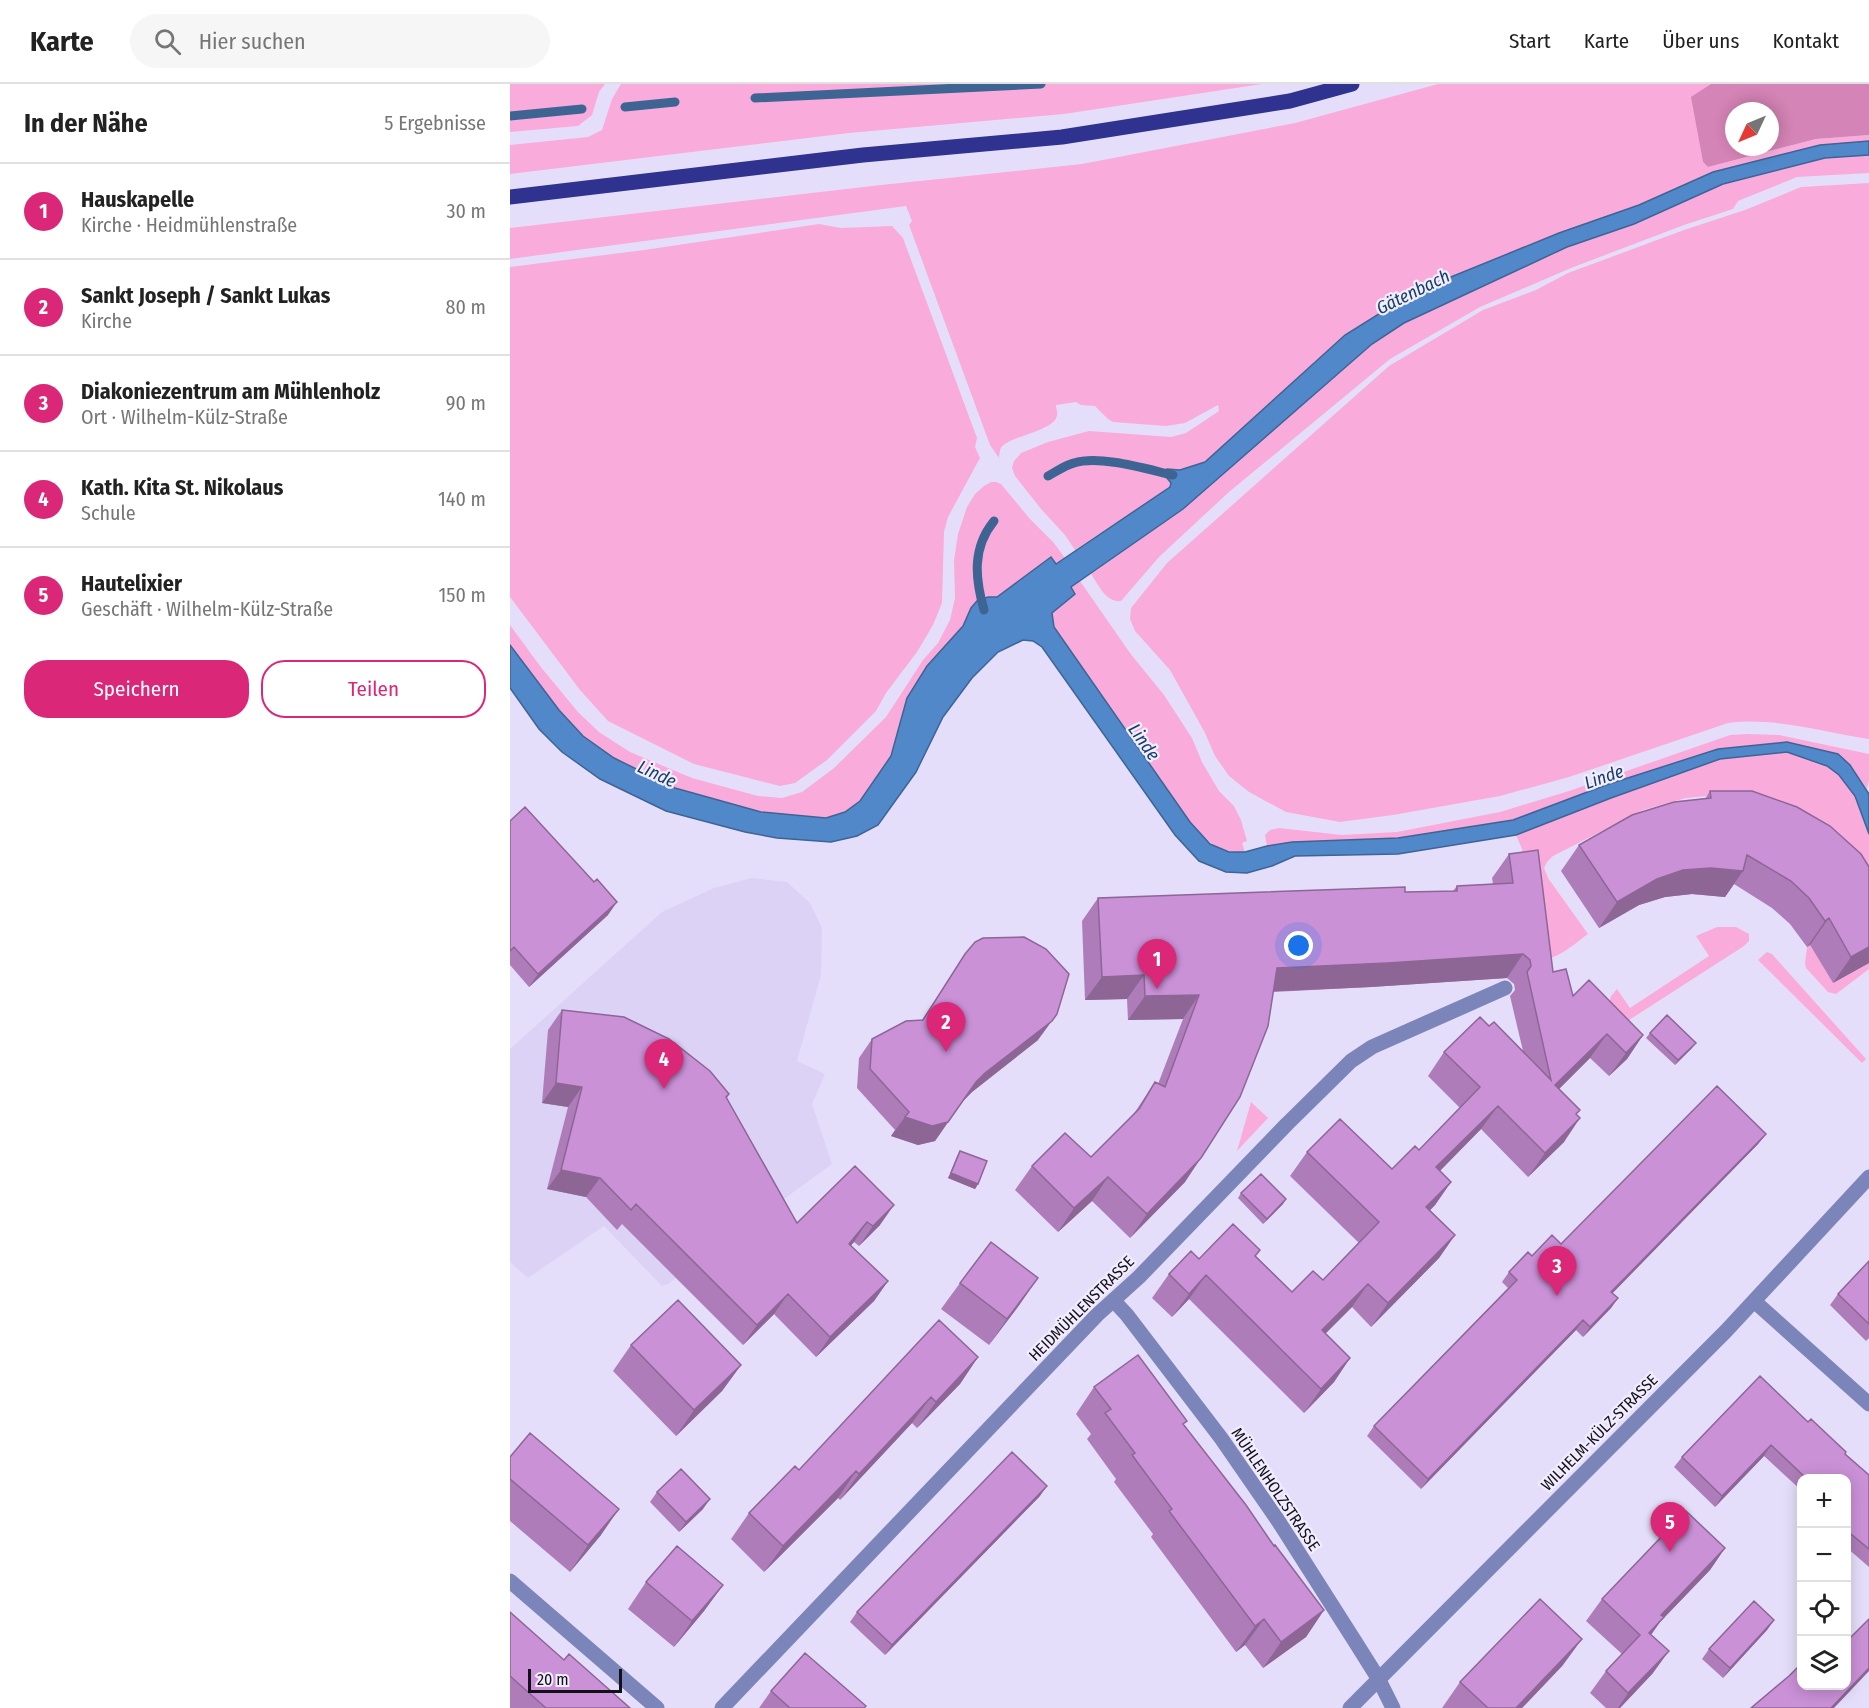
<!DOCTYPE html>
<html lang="de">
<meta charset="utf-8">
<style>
body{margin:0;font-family:"Fira Sans Condensed",sans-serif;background:#f6f6f6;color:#222}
.controls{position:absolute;right:18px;bottom:18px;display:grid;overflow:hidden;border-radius:12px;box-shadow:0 3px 15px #0003}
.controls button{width:54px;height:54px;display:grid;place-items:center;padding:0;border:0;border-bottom:2px solid #e0e0e0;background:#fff;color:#222;font:30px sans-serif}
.compass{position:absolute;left:1215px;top:18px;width:54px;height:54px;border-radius:50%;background:#fff;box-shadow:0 3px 15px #0003;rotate:226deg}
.scale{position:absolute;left:18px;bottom:15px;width:94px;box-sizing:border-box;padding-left:6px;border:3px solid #13101a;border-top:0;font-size:16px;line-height:21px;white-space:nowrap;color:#13101a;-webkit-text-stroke:4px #f2edfe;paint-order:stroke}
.you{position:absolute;left:789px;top:862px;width:21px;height:21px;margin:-15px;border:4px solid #fff;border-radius:50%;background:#1a73e8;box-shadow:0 0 0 9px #1a73e833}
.badge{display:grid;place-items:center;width:39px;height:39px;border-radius:50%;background:#db2777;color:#fff;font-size:20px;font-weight:700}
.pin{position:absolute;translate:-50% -50px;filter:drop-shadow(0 2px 3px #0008)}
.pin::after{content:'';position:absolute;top:32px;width:21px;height:18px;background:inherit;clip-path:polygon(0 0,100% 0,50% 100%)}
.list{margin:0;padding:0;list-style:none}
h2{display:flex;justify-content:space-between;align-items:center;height:78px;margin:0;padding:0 24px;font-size:26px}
h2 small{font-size:20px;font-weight:400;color:#767676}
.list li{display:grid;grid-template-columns:39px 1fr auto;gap:18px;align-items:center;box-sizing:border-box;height:96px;padding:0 24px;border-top:2px solid #e0e0e0}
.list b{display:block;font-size:22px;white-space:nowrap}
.list p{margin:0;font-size:20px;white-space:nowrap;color:#767676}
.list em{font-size:20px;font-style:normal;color:#767676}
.actions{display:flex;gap:12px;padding:18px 24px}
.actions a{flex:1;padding:14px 0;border:2px solid #db2777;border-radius:24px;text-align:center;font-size:21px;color:#db2777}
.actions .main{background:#db2777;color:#fff}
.icon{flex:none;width:33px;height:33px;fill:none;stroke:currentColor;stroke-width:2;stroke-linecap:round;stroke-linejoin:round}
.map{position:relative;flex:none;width:1359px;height:1624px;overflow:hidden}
header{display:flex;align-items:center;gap:36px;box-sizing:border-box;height:84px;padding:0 30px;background:#fff;border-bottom:2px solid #e0e0e0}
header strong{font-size:28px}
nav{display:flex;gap:33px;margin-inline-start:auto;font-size:21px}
.search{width:420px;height:54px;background:#f6f6f6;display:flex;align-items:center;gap:15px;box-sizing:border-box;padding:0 21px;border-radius:33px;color:#767676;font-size:22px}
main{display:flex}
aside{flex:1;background:#fff}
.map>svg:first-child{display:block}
.built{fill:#dbd2f5}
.green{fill:#f9acdb}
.forest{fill:#d484b6;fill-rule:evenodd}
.water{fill:#5088c9;stroke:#3e6494;stroke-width:1.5}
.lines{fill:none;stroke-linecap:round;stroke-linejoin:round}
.stream{stroke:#3e6494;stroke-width:9}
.minor{stroke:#7b85b9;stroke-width:15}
.major{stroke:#2f328e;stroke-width:15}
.wall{fill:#ae7db9}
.shaded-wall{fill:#8d6696}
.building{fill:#ca91d7;stroke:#8d6696;stroke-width:1.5}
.labels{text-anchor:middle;stroke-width:4.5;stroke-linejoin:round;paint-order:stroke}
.street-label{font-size:16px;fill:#13101a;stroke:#f2edfe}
.water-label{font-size:18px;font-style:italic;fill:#163e69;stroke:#f2edfe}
</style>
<header>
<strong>Karte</strong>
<div class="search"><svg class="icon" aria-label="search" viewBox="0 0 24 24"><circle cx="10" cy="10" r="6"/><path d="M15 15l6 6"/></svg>Hier suchen</div>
<nav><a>Start</a><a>Karte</a><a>Über uns</a><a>Kontakt</a></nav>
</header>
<main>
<aside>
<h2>In der Nähe<small>5 Ergebnisse</small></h2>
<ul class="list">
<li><span class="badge">1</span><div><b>Hauskapelle</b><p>Kirche · Heidmühlenstraße</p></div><em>30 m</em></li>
<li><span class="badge">2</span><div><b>Sankt Joseph / Sankt Lukas</b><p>Kirche</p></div><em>80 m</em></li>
<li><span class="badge">3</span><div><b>Diakoniezentrum am Mühlenholz</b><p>Ort · Wilhelm-Külz-Straße</p></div><em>90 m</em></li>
<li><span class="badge">4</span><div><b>Kath. Kita St. Nikolaus</b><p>Schule</p></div><em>140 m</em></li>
<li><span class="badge">5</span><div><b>Hautelixier</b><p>Geschäft · Wilhelm-Külz-Straße</p></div><em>150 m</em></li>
</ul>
<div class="actions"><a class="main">Speichern</a><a>Teilen</a></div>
</aside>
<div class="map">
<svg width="1359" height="1624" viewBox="0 0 1359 1624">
<rect width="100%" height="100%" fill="#e5defa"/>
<!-- built -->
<path class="built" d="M242,794L277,798L300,819L312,844L311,891L287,977L315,990L302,1020L322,1080L158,1200L152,1202L94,1142L18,1194L0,1178V965L152,828L204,804Z"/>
<!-- green -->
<path class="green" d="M0,0H95L89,8L82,31L68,42L0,48Z
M111,0H752L554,30L339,49L0,90V61L78,53L92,46L102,15Z
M928,0H1201L1182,14L1193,78L1198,83L1306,55L1359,51V57L1310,61L1049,149L835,251L695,378L655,393L661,399L660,403L565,466L555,451L531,425L505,392L502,384L504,377L511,369L538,358L579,347L661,353L676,349L709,327L708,321L675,339L656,342L603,338L598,335L585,322L571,321L566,318L546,321C546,325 548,328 547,331C546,347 498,352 491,364C490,365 489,372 489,374L480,361L399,141L402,137L396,122L0,175V144L371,101L572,80L785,39Z
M1359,71V89L1287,93L1228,117L1223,125L1174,141L1061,184L970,223L880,275L719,408L649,473L611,517C596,519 588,500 581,490L673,425L862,260L894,239L1057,163L1124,140L1213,100L1315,74Z
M1359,99V655C1313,648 1265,633 1218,639L1059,693L990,712L883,731L830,738L776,728L739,708L719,692L705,672L695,649L660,586L625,547L620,535L621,524L657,479L879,282L973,226L1026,206L1058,189L1174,146L1235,126L1291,103Z
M309,140L331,144L382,142L393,154L467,354L465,363L470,374L438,433L434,448L432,519L423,541L407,568L376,609L366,627L317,676L285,699L270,702L184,680L98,637L70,606L0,513V183L134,166Z
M481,398H486L491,400L520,435L544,459L555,474L545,480L540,473L487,513H478L467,517L461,524L453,542L417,582L397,614L381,672L350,717L335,728L316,734L251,728L165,704L104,674L73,652L49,626L0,561V541L30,582L68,628L89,648L120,668L182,694L248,712L272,714L292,708L324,684L376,633L413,576L428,559L440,536L445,514L444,476L448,450L457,423L465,410L474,402Z
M570,497L620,569L654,611L682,654L692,678L709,707L724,722L731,736L737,757L732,759L735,768C705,768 699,758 680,738L544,543L542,529L565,510L561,503Z
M1238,650L1269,651L1359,670V696L1357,705L1340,681L1277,658L1096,701L1003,736L888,754L782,758L757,762L755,751L760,746L769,744L832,751L887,748L990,728L1059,707L1220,651Z
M1277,668L1317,682L1329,691L1345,712L1359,750V814L1218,710L1176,714L1133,726L1043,772L1037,778L1034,784L1038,794L1078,850C1063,861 1047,876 1027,877L1012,765L1006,751L1101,714L1210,675Z
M1207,843H1226L1239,850V857L1234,862L1116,938L1099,919L1101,912L1107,905L1120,924L1199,872L1186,852Z
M1300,861L1323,899L1359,879V885L1326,910L1318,908L1296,884L1295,879L1297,863Z
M1257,868L1262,870L1356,975L1352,979L1248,876Z
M741,1018L758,1034L727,1067Z"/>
<!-- forest -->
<path class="forest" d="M1201,0H1359V51L1306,55L1198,83L1193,78L1181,13ZM1224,27H1260V63H1224Z"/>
<!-- water -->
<path class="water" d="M1359,57V71L1315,74L1213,100L1124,140L1057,163L894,239L862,260L673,425L561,503L565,510L542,529L544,543L680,738L700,760L719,768H735L757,762L782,758L888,754L1003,736L1096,701L1208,665L1277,658L1328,670L1340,681L1359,710V750L1345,712L1329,691L1317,682L1277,668L1210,675L1101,714L1006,751L888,770L785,772L762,782L737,789L716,788L689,777L665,751L532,563L523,557L513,556L488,568L462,594L433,633L406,688L368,741L347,752L321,758L267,754L235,748L156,727L90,695L52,668L29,645L0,604V561L49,626L73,652L104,674L165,704L251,728L316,734L335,728L350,717L381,672L397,614L417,582L453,542L461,524L467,517L478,513H487L541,473L546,480L660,403L661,399L653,389L657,385L670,386L695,378L835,251L904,208L1049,149L1129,121L1203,88L1310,61Z"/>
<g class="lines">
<!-- stream -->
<path class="stream" d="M245,14L531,0
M115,23L165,18
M0,32L72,25
M538,392C546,388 555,381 564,379C590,371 636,385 663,391
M474,526C465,494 462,464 484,437"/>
<!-- minor -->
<path class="minor" d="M604,1217L617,1231L711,1354L769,1438L846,1559L868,1594L883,1624
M1244,1217L1359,1320
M0,1497L147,1624
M212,1624L587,1231L629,1193L777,1040L841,977L862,963L995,904
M840,1624L1216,1247L1359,1093"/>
<!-- major -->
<path class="major" d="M0,113L353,71L552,53L780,17L842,0"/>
</g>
<!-- wall -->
<path class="wall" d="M1200,707L1359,783V879L1323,899L1300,861L1297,863L1280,840L1262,824L1224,800L1215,813L1182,810L1155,813L1129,821L1089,844L1051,787L1069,761L1195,715Z
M0,737L98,831L19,903L0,881Z
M999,770L1043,888L1063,912L1133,951L1117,975L1099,992L1080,974L1049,1005L1067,1030L1054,1058L1018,1093L971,1045L930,1087L941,1098L925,1121L920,1126L945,1151L929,1174L861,1243L842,1223L815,1250L840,1274L824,1298L794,1329L679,1215L662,1233L642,1214L659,1190L689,1175L746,1172L782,1208L813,1196L849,1159L780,1092L797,1068L882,1085L909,1066L950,1024L918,992L934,968L979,942L1013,967L1000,912L1005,906L1004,900L997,894L861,903L763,908L675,1098L620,1154L582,1117L548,1148L505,1106L522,1082L581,1073L623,1031L645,998L648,1000L673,935L618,936L617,915L575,916L572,837L588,814L943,807L947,802L983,800L982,794Z
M455,870L528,956L462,1008L453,1017L425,1057L408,1061L381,1052L385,1046L347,1004L349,974L362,955L412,936Z
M52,926L219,1010L217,1014L287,1139L345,1082L370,1141L349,1162L344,1158L340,1162L378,1197L364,1217L306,1273L264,1230L233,1261L112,1140L107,1146L76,1113L37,1105L58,1023L32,1019L38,946Z
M1140,949L1182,964L1165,981L1136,954Z
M1249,1059L1102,1209L1108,1214L1101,1224L1073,1253L1066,1246L911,1405L857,1352L864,1342L998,1204L992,1198L999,1188L1022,1172L1051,1160Z
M450,1067L468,1100L465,1105L438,1094L447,1072Z
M731,1109L773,1120L753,1140L728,1114Z
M1359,1177V1254L1356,1257L1320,1221L1328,1210Z
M450,1199L510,1220L479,1261L431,1225Z
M121,1261L231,1281L212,1307L166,1352L103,1287Z
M468,1273L450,1300L407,1344L402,1339L330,1416L328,1414L254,1488L221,1455L239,1429L289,1386Z
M584,1303L674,1341L764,1462L814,1526L796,1553L753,1584L735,1561L726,1568L641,1453L643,1450L604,1398L606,1395L577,1355L581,1350L566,1330Z
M1298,1338L1359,1391V1483L1336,1463V1395H1292V1407L1254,1372L1205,1423L1164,1383L1172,1373Z
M0,1373L91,1451L60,1488L0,1437Z
M147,1408L193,1425L169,1448L140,1418Z
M530,1412L375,1571L340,1538L347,1528Z
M1215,1464L1200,1486L1150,1538L1141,1551L1143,1589L1110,1624H1096L1080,1609L1096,1587L1112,1570L1076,1537L1092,1515Z
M136,1498L213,1501L194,1527L164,1563L118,1525Z
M0,1528L54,1576L120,1624H0Z
M1264,1536L1257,1546L1213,1594L1192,1575L1199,1565Z
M1053,1581L1012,1624H932L950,1598Z
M261,1607L354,1624H249Z"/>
<!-- shaded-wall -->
<path class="shaded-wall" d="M1201,784L1233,787L1215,813L1182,810L1155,813L1129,821L1089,844L1107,818L1147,795L1173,786Z
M107,818L98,831L19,903L28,890Z
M1319,834L1300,861L1297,863L1315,837Z
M1359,863V879L1323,899L1341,873Z
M1013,870L997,894L861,903L750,908L767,884Z
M634,891L617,915L575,916L592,893Z
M689,911L673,935L618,936L635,912Z
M547,930L528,956L462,1008L453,1017L466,998L475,989Z
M1097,950L1080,974L1029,1025L1045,1001Z
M1133,951L1117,975L1099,992L1116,969Z
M1186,959L1182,964L1165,981L1168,976Z
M46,999L72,1003L58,1023L32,1019Z
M988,1022L971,1045L910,1107L926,1083Z
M395,1033L438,1038L425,1057L408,1061L381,1052Z
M1070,1034L1054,1058L1018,1093L1035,1069Z
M1256,1050L1249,1059L1094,1218L1101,1208Z
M691,1074L675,1098L620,1154L637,1130Z
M51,1086L90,1094L76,1113L37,1105Z
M441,1089L468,1100L465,1105L438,1094Z
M598,1093L582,1117L548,1148L564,1124Z
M941,1098L925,1121L900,1147L916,1123Z
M776,1115L773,1120L753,1140L757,1135Z
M384,1121L370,1141L349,1162L363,1142Z
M357,1138L344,1158L325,1180L339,1160Z
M945,1151L929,1174L861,1243L878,1219Z
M696,1191L679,1215L662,1233L679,1210Z
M528,1194L510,1220L479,1261L497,1235Z
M378,1197L364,1217L306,1273L320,1253Z
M858,1200L842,1223L795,1270L812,1246Z
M278,1210L264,1230L233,1261L247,1241Z
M1108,1214L1101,1224L1073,1253L1080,1243Z
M1073,1236L1066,1246L911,1405L918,1395Z
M468,1273L450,1300L407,1344L426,1318Z
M840,1274L824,1298L794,1329L811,1305Z
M231,1281L212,1307L166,1352L184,1326Z
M421,1313L402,1339L330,1416L349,1390Z
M1261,1361L1254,1372L1205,1423L1212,1412Z
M346,1387L328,1414L254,1488L273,1462Z
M537,1402L530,1412L375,1571L382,1561Z
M200,1415L193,1425L169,1448L176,1438Z
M109,1425L91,1451L60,1488L78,1461Z
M1215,1464L1200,1486L1150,1538L1138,1555L1124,1571L1151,1531Z
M213,1501L194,1527L164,1563L182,1537Z
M814,1526L796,1553L753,1584L771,1558Z
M754,1535L735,1561L726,1568L745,1542Z
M1264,1536L1257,1546L1213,1594L1220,1584Z
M1072,1555L1053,1581L1012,1624H1006Z
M1159,1567L1143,1589L1110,1624H1108L1118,1609Z
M1359,1584V1587L1324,1624H1321Z"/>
<!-- building -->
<path class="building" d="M1200,707H1242L1287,723L1320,742L1351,770L1359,783V863L1341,873L1319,834L1315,837L1299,814L1281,797L1237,771L1233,787L1201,784L1173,786L1147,795L1107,818L1069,761L1122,731L1164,718L1201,714Z
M15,723L84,798L87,795L107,818L28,890L4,863L0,867V737Z
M1028,766L1043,888L1056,885L1063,912L1079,896L1133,951L1116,969L1097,950L1045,1001L1070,1026L1066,1030L1070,1034L1035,1069L988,1022L926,1083L941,1098L916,1123L945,1151L878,1219L858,1200L812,1246L840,1274L811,1305L696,1191L679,1210L659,1190L681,1167L689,1175L723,1140L750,1166L745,1172L782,1208L803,1187L813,1196L869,1138L797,1068L830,1035L882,1085L905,1062L909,1066L970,1003L934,968L970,933L979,942L984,938L1041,996L1017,888L1021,882L1020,876L1013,870L878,879L767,884L758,942L730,1013L691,1074L637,1130L598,1093L564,1124L522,1082L555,1049L581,1073L629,1025L645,998L655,1003L689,911L635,912L634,891L592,893L588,814L895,803V808L947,807V802L1003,799L999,770Z
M514,853L536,865L559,890L547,930L542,937L475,989L466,998L438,1038L422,1042L395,1033L399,1028L360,985L362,955L396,937L413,936L455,870L465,858L473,854Z
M52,926L114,933L159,955L200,987L219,1010L216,1013L287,1139L345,1082L384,1121L363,1142L357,1138L339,1160L378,1197L320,1253L278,1210L247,1241L126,1120L121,1126L90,1094L51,1086L72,1003L46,999Z
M1157,931L1186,959L1168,976L1140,949Z
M1207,1002L1256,1050L1101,1208L1108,1214L1080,1243L1073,1236L918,1395L864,1342L1007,1196L999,1188L1018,1168L1022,1172L1042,1151L1051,1160Z
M450,1067L477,1077L468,1100L441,1089Z
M751,1090L776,1115L757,1135L731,1109Z
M481,1158L528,1194L497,1235L450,1199Z
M1359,1177V1240L1328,1210Z
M168,1216L231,1281L184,1326L121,1261Z
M429,1236L468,1273L426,1318L421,1313L349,1390L346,1387L273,1462L239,1429L285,1382L289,1386Z
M628,1271L677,1337L673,1340L736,1421L764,1462L765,1461L814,1526L771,1558L754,1535L745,1542L659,1427L662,1425L622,1371L625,1369L595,1329L601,1325L584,1303Z
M1250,1292L1298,1338L1301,1335L1336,1368L1335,1370L1359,1391V1465L1336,1446V1395H1297L1261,1361L1212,1412L1172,1373Z
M20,1349L109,1425L78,1461L0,1395V1373Z
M502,1368L537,1402L382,1561L347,1528Z
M171,1385L200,1415L176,1438L147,1408Z
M1176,1427L1215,1464L1151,1531L1154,1533L1139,1549L1159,1567L1118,1609L1096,1587L1130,1551L1092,1515Z
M167,1462L213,1501L182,1537L136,1498Z
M1030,1515L1072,1555L1006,1624H978L950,1598Z
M1244,1517L1264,1536L1220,1584L1199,1565Z
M0,1528L54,1576L59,1570L120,1624H36L0,1592Z
M1359,1535V1584L1321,1624H1241L1279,1592L1292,1579V1602H1336V1549L1341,1553Z
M295,1569L356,1622L354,1624H280L261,1607Z"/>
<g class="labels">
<!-- street labels -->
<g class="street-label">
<text transform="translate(571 1224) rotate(-45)" y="6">HEIDMÜHLENSTRASSE</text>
<text transform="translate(1089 1348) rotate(-45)" y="6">WILHELM-KÜLZ-STRASSE</text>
<text transform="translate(766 1405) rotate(56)" y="6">MÜHLENHOLZSTRASSE</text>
</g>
<!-- water labels -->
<g class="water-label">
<text transform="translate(903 208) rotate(-26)" y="6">Gätenbach</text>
<text transform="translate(634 658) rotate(55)" y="6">Linde</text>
<text transform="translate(147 690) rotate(25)" y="6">Linde</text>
<text transform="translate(1094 693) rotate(-19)" y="6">Linde</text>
</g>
</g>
</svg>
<div class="controls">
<button>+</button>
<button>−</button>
<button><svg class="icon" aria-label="locate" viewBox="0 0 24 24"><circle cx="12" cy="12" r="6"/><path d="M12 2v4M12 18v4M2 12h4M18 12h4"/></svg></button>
<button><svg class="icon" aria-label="layers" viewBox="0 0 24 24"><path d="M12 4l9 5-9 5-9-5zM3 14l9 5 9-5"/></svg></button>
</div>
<svg class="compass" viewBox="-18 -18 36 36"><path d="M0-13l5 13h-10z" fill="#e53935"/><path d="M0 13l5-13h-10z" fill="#767676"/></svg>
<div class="scale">20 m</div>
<div class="you"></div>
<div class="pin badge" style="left:647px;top:905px">1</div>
<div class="pin badge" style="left:436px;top:968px">2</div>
<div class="pin badge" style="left:1047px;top:1212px">3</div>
<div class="pin badge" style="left:154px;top:1005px">4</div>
<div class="pin badge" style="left:1160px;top:1468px">5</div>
</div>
</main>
